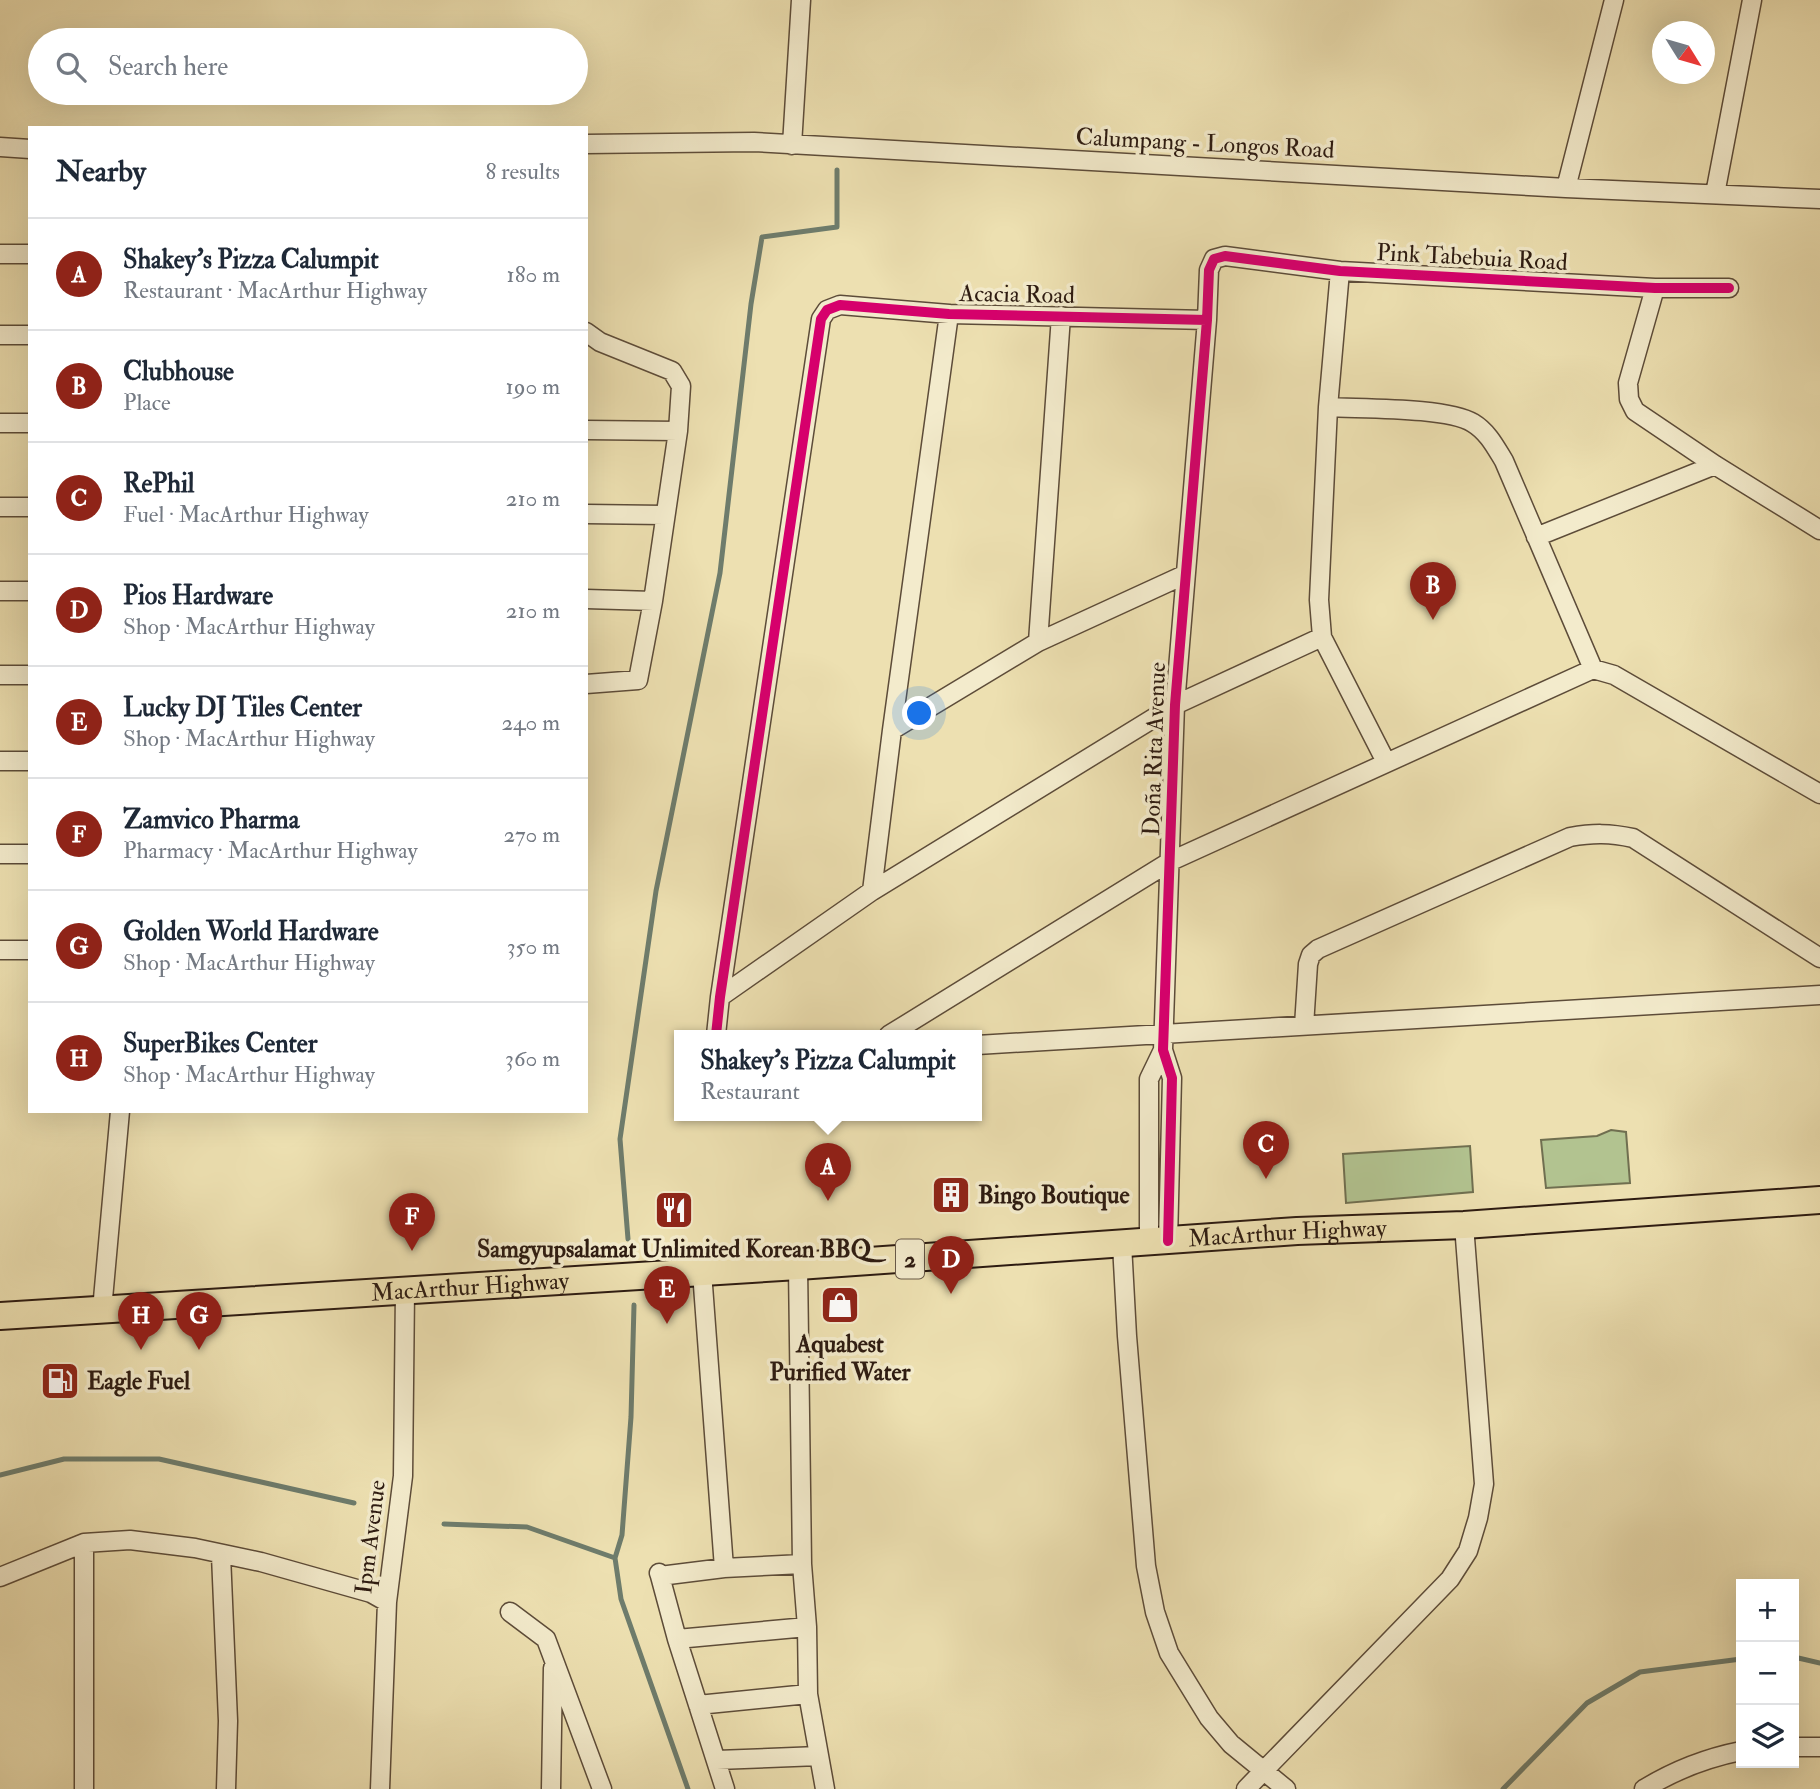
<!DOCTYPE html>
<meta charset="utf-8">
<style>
body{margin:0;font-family:"IM FELL Double Pica",serif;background:#f6f6f7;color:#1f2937}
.controls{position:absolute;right:21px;bottom:21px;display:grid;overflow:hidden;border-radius:0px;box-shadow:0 7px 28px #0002}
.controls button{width:63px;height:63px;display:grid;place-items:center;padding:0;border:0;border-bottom:2px solid #e0e1e3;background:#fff;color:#1f2937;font:35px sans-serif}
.compass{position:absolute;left:1652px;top:21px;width:63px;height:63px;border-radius:50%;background:#fff;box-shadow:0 7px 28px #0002;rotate:127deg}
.you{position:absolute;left:920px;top:714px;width:24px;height:24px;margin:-18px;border:5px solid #fff;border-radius:50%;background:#1a73e8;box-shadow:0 0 0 10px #1a73e833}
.badge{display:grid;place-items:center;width:46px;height:46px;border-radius:50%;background:#8f2418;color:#fff;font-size:23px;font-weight:700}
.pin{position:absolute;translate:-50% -58px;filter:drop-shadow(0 2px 4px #0008)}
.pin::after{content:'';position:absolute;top:37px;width:24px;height:21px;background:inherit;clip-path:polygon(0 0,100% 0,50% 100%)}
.popup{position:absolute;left:674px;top:1030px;width:308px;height:91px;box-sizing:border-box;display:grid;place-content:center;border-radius:0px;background:#fff;filter:drop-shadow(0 2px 5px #0005);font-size:23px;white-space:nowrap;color:#747a83}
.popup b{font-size:26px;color:#1f2937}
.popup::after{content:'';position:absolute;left:50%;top:100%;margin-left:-14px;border:14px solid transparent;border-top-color:#fff}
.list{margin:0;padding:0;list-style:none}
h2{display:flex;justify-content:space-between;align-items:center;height:91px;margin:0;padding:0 28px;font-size:30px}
h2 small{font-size:23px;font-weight:400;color:#747a83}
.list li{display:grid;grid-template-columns:46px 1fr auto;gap:21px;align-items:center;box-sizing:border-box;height:112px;padding:0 28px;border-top:2px solid #e0e1e3}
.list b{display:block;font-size:26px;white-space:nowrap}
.list p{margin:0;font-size:23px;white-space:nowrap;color:#747a83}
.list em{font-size:23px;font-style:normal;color:#747a83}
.icon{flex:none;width:38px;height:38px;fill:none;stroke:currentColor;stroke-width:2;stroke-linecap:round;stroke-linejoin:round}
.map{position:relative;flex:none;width:1820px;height:1789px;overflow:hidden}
.search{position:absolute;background:#fff;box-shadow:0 7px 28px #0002;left:28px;top:28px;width:560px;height:77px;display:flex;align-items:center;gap:18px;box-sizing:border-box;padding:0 24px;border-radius:38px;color:#747a83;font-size:26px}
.panel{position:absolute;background:#fff;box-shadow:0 7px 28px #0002;left:28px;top:126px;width:560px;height:987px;border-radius:0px}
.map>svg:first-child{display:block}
.green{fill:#b2c390;stroke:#706f50;stroke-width:2}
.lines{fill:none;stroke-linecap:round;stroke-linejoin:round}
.stream{stroke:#6e7c6c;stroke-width:5}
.minor-casing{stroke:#5d4c39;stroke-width:21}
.highway-casing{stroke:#2d1b11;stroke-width:30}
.minor{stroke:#f3ebcc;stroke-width:18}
.highway{stroke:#ede0b1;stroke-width:26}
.cycleway-casing{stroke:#f3ebcc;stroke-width:15}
.cycleway{stroke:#d6006c;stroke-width:10}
.labels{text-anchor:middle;stroke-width:7;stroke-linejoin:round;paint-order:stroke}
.shield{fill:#f3ebcc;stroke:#685949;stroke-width:2}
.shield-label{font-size:23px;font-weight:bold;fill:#2d1b11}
.street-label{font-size:24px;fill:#2d1b11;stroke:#f3ebcc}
.poi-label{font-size:24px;font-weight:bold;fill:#2d1b11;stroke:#f3ebcc;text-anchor:start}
</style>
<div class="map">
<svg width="1820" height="1789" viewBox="0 0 1820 1789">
<rect width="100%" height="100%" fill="#ede0b1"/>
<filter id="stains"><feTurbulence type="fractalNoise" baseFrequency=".00286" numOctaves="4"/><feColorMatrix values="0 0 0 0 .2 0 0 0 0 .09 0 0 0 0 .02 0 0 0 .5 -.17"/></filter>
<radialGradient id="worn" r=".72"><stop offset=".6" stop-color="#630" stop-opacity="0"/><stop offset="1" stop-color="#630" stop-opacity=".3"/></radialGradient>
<!-- green -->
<path class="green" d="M1611,1130L1626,1132L1630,1183L1546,1188L1541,1140L1597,1136Z
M1470,1146L1473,1192L1346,1203L1343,1154Z"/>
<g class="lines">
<!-- stream -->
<path class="stream" d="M628,1239L620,1139L656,891L720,573L751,304L762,237L837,227V170
M634,1305L631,1417L622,1535L615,1558L621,1599L688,1789
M0,1475L64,1459H159L354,1503
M444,1524L527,1527L615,1558
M1794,1657L1820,1663
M1503,1789L1587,1703L1640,1672L1741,1659"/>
<!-- minor casing -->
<g class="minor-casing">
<path id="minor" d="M586,144L754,142L1566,188L1820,199
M792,145L801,0
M0,147L30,149
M1566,188L1614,0
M1715,194L1752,0
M0,254H30
M1655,288L1628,383L1629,399L1635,411L1715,465L1820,530
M586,332L600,342L672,371L681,386L678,431L653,601L638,680L586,684
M0,335H30
M1328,407C1362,409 1447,407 1473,423C1488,432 1496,448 1504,461L1593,669
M0,423H30
M586,430L678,431
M0,507H30
M586,514L664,515
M1536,537L1715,465
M0,591H30
M586,599L653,601
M1322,637L1386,762
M1038,642L1061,316
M0,675H30
M892,730L1038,642L1184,575
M0,761H30
M0,854H30
M872,891L892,730L949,314
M0,950H30
M720,997L872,891L1175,705L1322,637L1319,600L1328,407L1340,271
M1304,1026L1308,964L1311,955L1318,949L1570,837C1593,833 1610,833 1633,838L1820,958
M716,1035L720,997L821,319L827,310L840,305L949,314L1207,320
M889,1035L1171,861L1593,669L1614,675L1820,794
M977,1045L1820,995
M1168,1241L1172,1078L1163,1050L1175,705L1207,320L1209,270L1214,259L1225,256L1340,271L1655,288H1729
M1149,1242V1079L1163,1050
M1122,1244L1127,1336L1146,1566L1155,1612L1169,1653L1209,1718L1231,1744L1286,1789
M798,1266L802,1564L807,1627L808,1694L825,1789
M702,1272L724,1568
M102,1310L120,1111
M221,1555L228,1721L226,1789
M659,1573L660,1576L724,1568L802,1564
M660,1576L677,1639L725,1789
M0,1577L84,1543L130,1540L195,1548L261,1562L371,1593L387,1602
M510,1612L546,1639L602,1789
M677,1639L807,1627
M698,1705L808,1694
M1794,1747H1820
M717,1760L819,1756
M84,1789V1543
M380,1789L387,1602L403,1476L405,1290
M551,1789L553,1668
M1246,1789L1450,1579L1468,1551L1478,1518L1484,1484L1464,1225
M1644,1789C1675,1770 1706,1758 1741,1751"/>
</g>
<!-- highway casing -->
<g class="highway-casing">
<g id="highway">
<path id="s1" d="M0,1316L798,1266L1297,1231L1464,1225L1820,1200"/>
</g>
</g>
<!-- minor -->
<use href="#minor" class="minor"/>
<!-- highway -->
<use href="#highway" class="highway"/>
<!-- cycleway casing -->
<g class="cycleway-casing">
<path id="cycleway" d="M716,1035L720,997L821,319L827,310L840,305L949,314L1207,320
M1168,1241L1172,1078L1163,1050L1175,705L1207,320L1209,270L1214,259L1225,256L1340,271L1655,288H1729"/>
</g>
<!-- cycleway -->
<use href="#cycleway" class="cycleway"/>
</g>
<!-- icons -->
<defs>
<g id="building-square" transform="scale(2.0125)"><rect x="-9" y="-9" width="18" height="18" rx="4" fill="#8f2418" stroke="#f3ebcc"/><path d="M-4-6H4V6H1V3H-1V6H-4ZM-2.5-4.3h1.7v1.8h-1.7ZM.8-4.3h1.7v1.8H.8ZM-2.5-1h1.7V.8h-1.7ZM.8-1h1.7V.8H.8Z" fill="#fff"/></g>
<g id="restaurant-square" transform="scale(2.0125)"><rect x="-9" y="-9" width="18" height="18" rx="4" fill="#8f2418" stroke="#f3ebcc"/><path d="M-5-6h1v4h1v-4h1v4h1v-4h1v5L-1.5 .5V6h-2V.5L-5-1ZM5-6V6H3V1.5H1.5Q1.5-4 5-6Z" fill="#fff"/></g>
<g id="shop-square" transform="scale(2.0125)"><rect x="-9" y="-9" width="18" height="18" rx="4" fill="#8f2418" stroke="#f3ebcc"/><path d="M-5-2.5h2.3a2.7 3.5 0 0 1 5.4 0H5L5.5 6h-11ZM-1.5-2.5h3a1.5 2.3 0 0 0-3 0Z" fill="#fff"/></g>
<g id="fuel-square" transform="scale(2.0125)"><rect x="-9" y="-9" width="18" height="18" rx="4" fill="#8f2418" stroke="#f3ebcc"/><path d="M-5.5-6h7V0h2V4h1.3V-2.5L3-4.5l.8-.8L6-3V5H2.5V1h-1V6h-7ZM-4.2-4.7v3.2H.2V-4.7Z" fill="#fff"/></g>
</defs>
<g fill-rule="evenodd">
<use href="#building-square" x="951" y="1195"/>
<use href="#restaurant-square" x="674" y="1210"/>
<use href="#shop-square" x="840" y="1305"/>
<use href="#fuel-square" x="60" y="1381"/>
</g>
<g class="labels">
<!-- shield labels -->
<rect class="shield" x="896" y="1239.5" width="28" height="39" rx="5"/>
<g class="shield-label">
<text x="910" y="1267">2</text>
</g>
<!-- street labels -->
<g class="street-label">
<text transform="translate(1205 143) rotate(3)" y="8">Calumpang - Longos Road</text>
<text transform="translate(1472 257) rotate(3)" y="8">Pink Tabebuia Road</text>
<text transform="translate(1017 294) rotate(1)" y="8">Acacia Road</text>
<text transform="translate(1154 749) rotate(-88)" y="8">Doña Rita Avenue</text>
<text dy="8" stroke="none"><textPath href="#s1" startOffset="1290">MacArthur Highway</textPath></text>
<text dy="8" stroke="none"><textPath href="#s1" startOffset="471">MacArthur Highway</textPath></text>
<text transform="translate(370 1537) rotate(-83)" y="8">Ipm Avenue</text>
</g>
<!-- poi labels -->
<g class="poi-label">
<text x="978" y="1203">Bingo Boutique</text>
<text x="674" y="1257" text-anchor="middle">Samgyupsalamat Unlimited Korean BBQ</text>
<text x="840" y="1352" text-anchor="middle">Aquabest<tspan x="840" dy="28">Purified Water</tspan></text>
<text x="87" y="1389">Eagle Fuel</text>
</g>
</g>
<rect width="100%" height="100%" filter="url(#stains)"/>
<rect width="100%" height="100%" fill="url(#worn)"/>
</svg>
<div class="controls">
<button>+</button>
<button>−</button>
<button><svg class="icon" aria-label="layers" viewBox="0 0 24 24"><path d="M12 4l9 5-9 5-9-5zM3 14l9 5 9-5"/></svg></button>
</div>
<svg class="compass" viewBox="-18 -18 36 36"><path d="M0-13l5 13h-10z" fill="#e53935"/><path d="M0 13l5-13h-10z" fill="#747a83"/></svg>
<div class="you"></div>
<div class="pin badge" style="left:828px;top:1201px">A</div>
<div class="popup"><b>Shakey’s Pizza Calumpit</b>Restaurant</div>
<div class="pin badge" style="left:1433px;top:620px">B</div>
<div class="pin badge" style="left:1266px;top:1179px">C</div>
<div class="pin badge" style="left:951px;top:1294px">D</div>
<div class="pin badge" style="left:667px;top:1324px">E</div>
<div class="pin badge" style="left:412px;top:1251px">F</div>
<div class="pin badge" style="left:199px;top:1350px">G</div>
<div class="pin badge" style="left:141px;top:1350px">H</div>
<div class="search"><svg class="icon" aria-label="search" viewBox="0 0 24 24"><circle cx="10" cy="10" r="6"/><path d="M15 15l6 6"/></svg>Search here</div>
<section class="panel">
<h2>Nearby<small>8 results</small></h2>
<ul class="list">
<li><span class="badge">A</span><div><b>Shakey’s Pizza Calumpit</b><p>Restaurant · MacArthur Highway</p></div><em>180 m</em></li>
<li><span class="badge">B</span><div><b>Clubhouse</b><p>Place</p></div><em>190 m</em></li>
<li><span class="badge">C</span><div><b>RePhil</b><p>Fuel · MacArthur Highway</p></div><em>210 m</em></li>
<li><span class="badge">D</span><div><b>Pios Hardware</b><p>Shop · MacArthur Highway</p></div><em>210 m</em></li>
<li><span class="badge">E</span><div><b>Lucky DJ Tiles Center</b><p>Shop · MacArthur Highway</p></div><em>240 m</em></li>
<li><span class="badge">F</span><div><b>Zamvico Pharma</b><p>Pharmacy · MacArthur Highway</p></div><em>270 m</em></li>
<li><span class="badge">G</span><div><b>Golden World Hardware</b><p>Shop · MacArthur Highway</p></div><em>350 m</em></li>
<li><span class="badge">H</span><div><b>SuperBikes Center</b><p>Shop · MacArthur Highway</p></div><em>360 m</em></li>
</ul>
</section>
</div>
